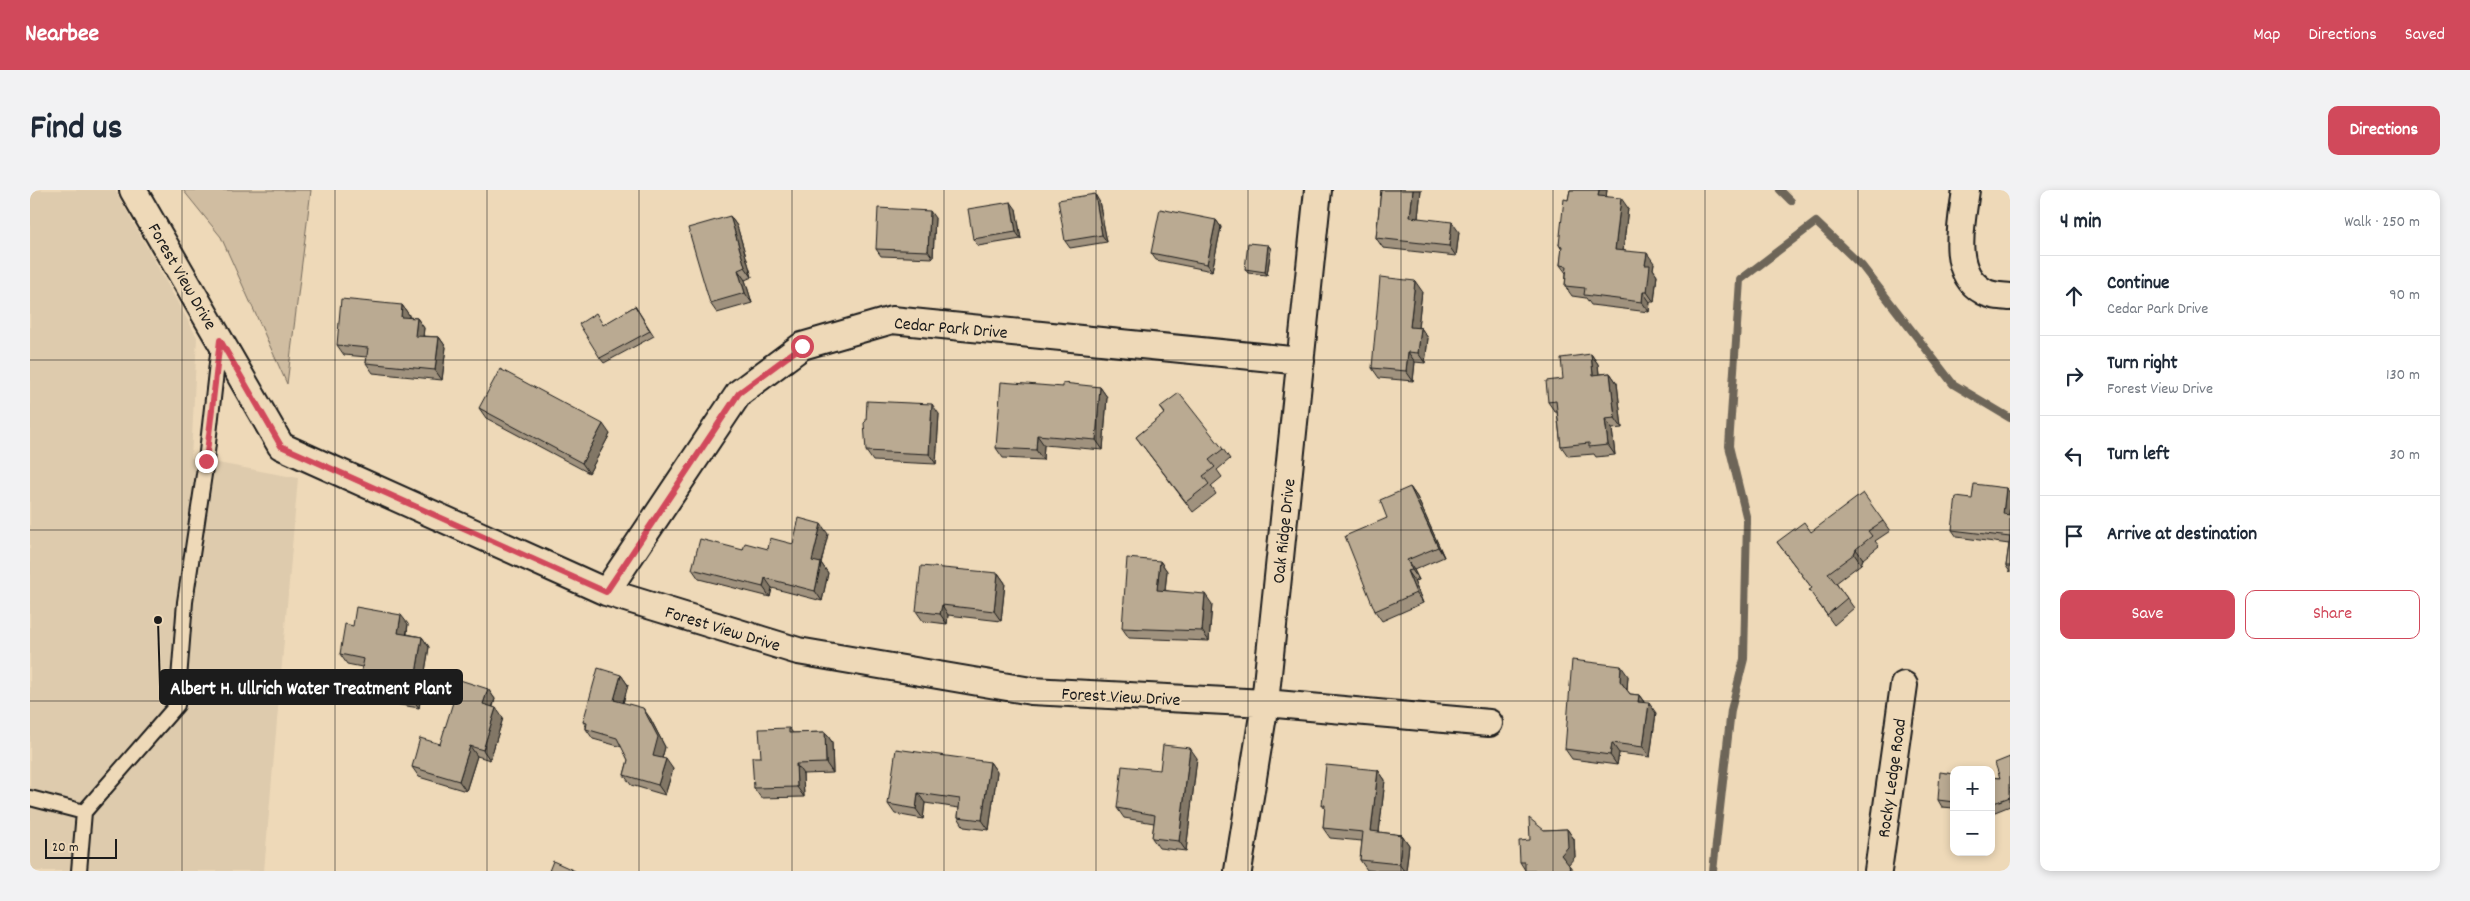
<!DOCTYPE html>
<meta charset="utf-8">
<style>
body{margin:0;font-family:Dekko,sans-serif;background:#f2f2f3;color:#1f2937}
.controls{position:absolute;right:15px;bottom:15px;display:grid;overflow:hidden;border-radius:10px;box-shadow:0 2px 8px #0003}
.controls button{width:45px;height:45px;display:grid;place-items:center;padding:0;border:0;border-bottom:1px solid #e0e1e3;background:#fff;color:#1f2937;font:25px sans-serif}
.scale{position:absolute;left:15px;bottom:12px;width:72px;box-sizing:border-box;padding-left:5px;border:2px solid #1c1c1c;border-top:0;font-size:14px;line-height:18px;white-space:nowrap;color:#1c1c1c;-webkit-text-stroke:4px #eed9b8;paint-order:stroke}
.stop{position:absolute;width:15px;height:15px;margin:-11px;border:4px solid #d1495b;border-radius:50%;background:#fff}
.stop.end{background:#d1495b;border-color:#fff;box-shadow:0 1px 5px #0008}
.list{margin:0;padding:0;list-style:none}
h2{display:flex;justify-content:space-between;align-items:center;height:65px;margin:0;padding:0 20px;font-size:21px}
h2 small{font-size:16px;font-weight:400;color:#747a83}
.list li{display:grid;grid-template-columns:32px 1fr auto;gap:15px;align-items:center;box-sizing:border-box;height:80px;padding:0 20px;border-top:1px solid #e0e1e3}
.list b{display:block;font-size:19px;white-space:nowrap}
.list p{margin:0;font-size:16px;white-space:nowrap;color:#747a83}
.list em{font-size:16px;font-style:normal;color:#747a83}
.actions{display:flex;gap:10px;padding:15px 20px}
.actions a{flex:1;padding:11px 0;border:1px solid #d1495b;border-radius:10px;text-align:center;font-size:18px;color:#d1495b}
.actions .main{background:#d1495b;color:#fff}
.icon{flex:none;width:28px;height:28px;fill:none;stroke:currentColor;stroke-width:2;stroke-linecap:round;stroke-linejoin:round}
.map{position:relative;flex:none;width:1980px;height:681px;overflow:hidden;border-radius:10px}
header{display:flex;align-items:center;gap:30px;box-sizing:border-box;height:70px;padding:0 25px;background:#d1495b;color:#fff}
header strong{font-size:24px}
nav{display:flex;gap:28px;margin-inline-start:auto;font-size:18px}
.intro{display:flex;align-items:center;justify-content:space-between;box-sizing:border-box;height:120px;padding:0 30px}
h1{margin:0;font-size:35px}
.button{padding:12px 22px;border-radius:10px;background:#d1495b;color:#fff;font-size:18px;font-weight:700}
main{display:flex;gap:30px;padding:0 30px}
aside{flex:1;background:#fff;border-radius:10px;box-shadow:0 2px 8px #0003}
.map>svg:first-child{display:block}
.built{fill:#decbad}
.green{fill:#d0bda1;stroke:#766c5e}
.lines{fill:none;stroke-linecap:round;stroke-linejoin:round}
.stream{stroke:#6d6558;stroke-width:8}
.service-casing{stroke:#1c1c1c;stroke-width:18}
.minor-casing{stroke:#1c1c1c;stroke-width:30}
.service{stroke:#eed9b8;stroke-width:14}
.minor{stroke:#eed9b8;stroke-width:26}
.wall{fill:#a0927e;stroke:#1c1c1c}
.shaded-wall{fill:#827766;stroke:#1c1c1c}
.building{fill:#baaa92;stroke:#1c1c1c}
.route{stroke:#d1495b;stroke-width:6}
.grid{fill:none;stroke:#1c1c1c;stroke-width:1;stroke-opacity:0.55}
.labels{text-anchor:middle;stroke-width:4;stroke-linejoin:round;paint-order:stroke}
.street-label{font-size:18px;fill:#1c1c1c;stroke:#eed9b8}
.leader{fill:none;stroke:#1c1c1c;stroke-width:2}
.callout-dot{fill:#1c1c1c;stroke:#eed9b8;stroke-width:2}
.callout{fill:#1c1c1c;stroke:#1c1c1c;stroke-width:2}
.callout-label{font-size:19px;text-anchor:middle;font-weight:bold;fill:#fff}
</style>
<header>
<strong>Nearbee</strong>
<nav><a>Map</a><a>Directions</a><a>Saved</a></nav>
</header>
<div class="intro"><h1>Find us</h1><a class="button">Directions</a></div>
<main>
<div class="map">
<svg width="1980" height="681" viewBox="0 0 1980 681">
<rect width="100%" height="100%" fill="#eed9b8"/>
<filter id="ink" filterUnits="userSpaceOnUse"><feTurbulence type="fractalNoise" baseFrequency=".02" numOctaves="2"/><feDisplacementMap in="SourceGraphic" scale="10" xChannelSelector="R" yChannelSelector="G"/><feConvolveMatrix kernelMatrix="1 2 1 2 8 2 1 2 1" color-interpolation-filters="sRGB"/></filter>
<g filter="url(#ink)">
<!-- built -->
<path class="built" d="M0,0H85L167,147L161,268L268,288L234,681H0Z"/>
<!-- green -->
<path class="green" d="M153,0H281L257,194L191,47Z"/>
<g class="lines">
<!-- stream -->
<path class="stream" d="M1750,0L1761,11
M1683,681L1701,520L1714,469L1717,330L1699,256L1710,90L1786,32L1832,76L1923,194L1980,228"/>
<!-- service casing -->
<g class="service-casing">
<path id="service" d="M0,608L54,622L49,681
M54,622L147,515L155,412L176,271L189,155"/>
</g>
<!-- minor casing -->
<g class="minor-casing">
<path id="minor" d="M103,0L251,256L576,402L768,461L1001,501L1235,513L1459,533
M1936,0C1932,32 1919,82 1953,101C1960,106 1972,106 1980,107
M576,402L709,203L772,156L862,130L1271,171
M1208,681L1235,513L1288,0
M1848,681L1874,495"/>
</g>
<!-- service -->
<use href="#service" class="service"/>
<!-- minor -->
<use href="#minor" class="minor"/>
</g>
<!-- wall -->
<path class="wall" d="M1351,0H1391L1388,28L1429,42L1426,66L1353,58L1346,48Z
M1540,0H1577L1576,6L1598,18L1593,60L1624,73L1623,79L1627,85L1624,112H1620L1619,122L1561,115L1556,108L1542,106L1535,96L1536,83L1530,75L1532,60L1529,55Z
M1069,11L1077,52L1040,58L1035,51Z
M986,19L991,49L948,56L943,49Z
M700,26L707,36L722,87L715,90L722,113L687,123L680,113Z
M905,28L903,68L851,66L846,59Z
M1186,30L1191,37L1182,81L1126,70L1121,63Z
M1238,55L1241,59L1237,85L1218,83L1215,79Z
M1392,101L1388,137L1391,138L1398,148L1395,173L1385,172L1383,191L1349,188L1342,178Z
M372,115L379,125V127L387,128L394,138L393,146L409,147L416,157L412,190L343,183L336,173L337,167L314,165L307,155Z
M605,116L624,146L574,173L570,168L574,135Z
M1561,164L1568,174L1569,184L1580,183L1587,193L1592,238L1582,239L1585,265L1566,267L1564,264L1538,266L1531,256L1527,222H1525L1518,212L1533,189Z
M1033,197H1070L1077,207L1073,260L1014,255L1013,270L973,268L966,258Z
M1130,217L1193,259L1200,269L1187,280L1192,287L1181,296L1186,304L1163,322L1106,247L1135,224Z
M449,218L580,244L559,283L456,228Z
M909,224L906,274L843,271L836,261Z
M1380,297L1387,307L1414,367L1384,380L1389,390L1384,391L1393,413L1352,431L1345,421L1357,328Z
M1976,298L1980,303V315L1979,325H1980V382L1976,376L1979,354L1927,347L1922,340L1942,309Z
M1853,331L1860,341L1845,351L1849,356L1833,369L1831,374L1806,393L1824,418L1804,435L1786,410L1782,398L1747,352L1781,342Z
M798,344L791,373L798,383L792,411L742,398L740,407L669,389L662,379L713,360L738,359L763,354Z
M1130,371L1137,381L1135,400L1182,414L1179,451L1099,448L1092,438Z
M968,383L975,393L971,431L918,425L917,434L893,431L886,421Z
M378,434L377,444L392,447L399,457L389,518L335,509L328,499L332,477L317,474L310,464L323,436Z
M591,485L598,495L593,513L620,528L635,557L632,568L643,579L635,605L601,595L594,585L598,570L592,557L563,549L556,539V536L553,532Z
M1598,486L1597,500L1600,504L1609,505L1615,513L1626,523L1620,567L1589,563L1587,575L1542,569L1535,559Z
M458,499L465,509L463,517L473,528L460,570L447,566L436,601L389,587L382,577L410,554Z
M759,538L763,543L795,542L802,552L803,583L773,584L774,607L731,608L724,598L731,567Z
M1980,567V616L1965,622H1961V587L1970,588Z
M1167,568L1156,661L1129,658L1122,648L1124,633L1094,628L1087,618L1130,580Z
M960,572L967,582L959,640L934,637L928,627L929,618L895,613L893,629L865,624L858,614Z
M1348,580L1355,590L1349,642L1372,645L1379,655L1376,681H1347L1337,680L1330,670L1332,651L1300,648L1293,638L1295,619L1292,615Z
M1924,584V618L1912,617L1908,610Z
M1537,639L1544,649L1545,667L1495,680L1490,672L1514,640Z"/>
<!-- shaded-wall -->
<path class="shaded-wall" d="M1383,0H1391L1387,37L1380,27Z
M1569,0H1577L1575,16L1568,6Z
M1065,4L1069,11L1077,52L1072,45Z
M1591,8L1598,18L1592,70L1585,60Z
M981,12L986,19L991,49L986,42Z
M900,21L905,28L903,68L898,61Z
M700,26L707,36L722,87L715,77Z
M1186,30L1191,37L1182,81L1177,74Z
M1422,32L1429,42L1426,66L1419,56Z
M1238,55L1241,59L1237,85L1235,82Z
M1617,63L1624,73L1623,79L1627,85L1624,112L1617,102L1615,75Z
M708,80L715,90L722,113L715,103Z
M1385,91L1392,101L1387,147L1380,137Z
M1613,102L1620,112L1619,122L1612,112Z
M372,115L379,125L378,136L371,127Z
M387,128L394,138L392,156L385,146Z
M1391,138L1398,148L1395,173L1388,163Z
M409,147L416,157L412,190L405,180Z
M1378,162L1385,172L1383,191L1376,181Z
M1561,164L1568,174L1570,195L1563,185Z
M1580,183L1587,193L1592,238L1585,228Z
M1070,197L1077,207L1073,260L1066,250Z
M902,214L909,224L906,274L899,264Z
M1575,229L1582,239L1585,265L1578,255Z
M573,234L580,244L559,283L552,273Z
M1007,245L1014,255L1013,270L1006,260Z
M1380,297L1387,307L1414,367L1408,357Z
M1976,298L1980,303V315L1978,331L1973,324Z
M791,334L798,344L789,381L782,371Z
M1826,359L1833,369L1831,374L1824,364Z
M1377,370L1384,380L1389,390L1382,380Z
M1130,371L1137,381L1134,410L1127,400Z
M791,373L798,383L792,411L785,401Z
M1377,381L1384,391L1393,413L1386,403Z
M968,383L975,393L971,431L964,421Z
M735,388L742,398L740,407L733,397Z
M1175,404L1182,414L1179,451L1172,441Z
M912,415L918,425L917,434L910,424Z
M371,425L378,434L375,453L368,443Z
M392,447L399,457L389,518L382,508Z
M1591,476L1598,486L1597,500L1590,491Z
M591,485L598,495L591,520L584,510Z
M458,499L465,509L460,524L453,514Z
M1609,505L1616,515L1608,512Z
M1619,513L1626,523L1620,567L1613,557Z
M466,518L473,528L460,570L453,560Z
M613,518L620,528L635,557L630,576L623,566Z
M795,542L802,552L803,583L796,573Z
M1582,553L1589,563L1587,575L1580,565Z
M440,556L447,566L436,601L429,591Z
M1160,558L1167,568L1156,661L1149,651Z
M636,569L643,579L635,605L628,595Z
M960,572L967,582L959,640L952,630Z
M766,574L773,584L774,607L767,597Z
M1348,580L1355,590L1348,651L1341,641Z
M888,603L895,613L893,629L886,619Z
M1537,639L1544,649L1545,667L1538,675L1531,665Z
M1372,645L1379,655L1376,681H1374L1369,674Z
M1539,675L1544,681H1540Z"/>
<!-- building -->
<path class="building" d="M1351,0H1383L1380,27L1422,32L1419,56L1346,48Z
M1540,0H1569L1568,6L1591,8L1585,60L1617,63L1615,75H1620L1617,102H1613L1612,112L1554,105L1555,98L1535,96L1537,76L1530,75L1532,56L1529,55L1534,9L1538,10Z
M1065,4L1072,45L1035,51L1028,10Z
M981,12L986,42L943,49L938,19Z
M848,18L900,21L898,61L846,59Z
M1130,19L1186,30L1177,74L1121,63Z
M700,26L715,77L708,80L715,103L680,113L658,38Z
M1218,53L1238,55L1235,82L1215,79Z
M1350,87L1385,91L1380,137L1391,138L1388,163L1378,162L1376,181L1342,178Z
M311,109L372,115L371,127L387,128L385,146L409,147L405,180L336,173L338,158L307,155Z
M605,116L620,141L570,168L549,134L566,123L573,135Z
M1561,164L1563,185L1580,183L1585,228L1575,229L1578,255L1559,257V253L1531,256L1526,211L1518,212L1516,191L1533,189L1531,168Z
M470,179L573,234L552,273L449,218Z
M971,192L1033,197V193L1070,197L1066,250L1007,245L1006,260L966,258Z
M1149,203L1193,259L1179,270L1185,277L1173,286L1179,294L1156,312L1106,247L1135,223L1130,217Z
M837,211L902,214L899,264L836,261L834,233L836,231Z
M1944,294L1976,298L1973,324L1980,325V376H1976L1980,347L1922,340L1926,307L1942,309Z
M1380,297L1408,357L1377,370L1382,380L1377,381L1386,403L1345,421L1315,346L1357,328L1350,310Z
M1833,303L1853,331L1838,341L1842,346L1826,359L1824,364L1798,383L1817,408L1797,425L1779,400L1782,398L1747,352L1774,332L1781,342Z
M769,328L791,334L782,371L791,373L785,401L735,388L733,397L662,379L670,349L713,360L715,353L738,359L740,348L763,354Z
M1097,368L1130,371L1127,400L1175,404L1172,441L1092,438Z
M891,376L968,383L964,421L912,415L910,424L886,421Z
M326,417L371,425L368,443L392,447L382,508L328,499L334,469L310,464L315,434L323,436Z
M1542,470L1591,476L1590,491L1600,504L1609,505L1608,512L1619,513L1613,557L1582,553L1580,565L1535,559Z
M568,478L591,485L584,510L613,518L628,547L623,566L636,569L628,595L594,585L598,570L587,548L556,539L557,533L553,532Z
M430,490L458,499L453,514L466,518L453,560L440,556L429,591L382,577L390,548L410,554Z
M759,538V543L795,542L796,573L766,574L767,597L724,598L722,567H731L729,539Z
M1133,555L1160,558L1149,651L1122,648L1125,625L1087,618L1092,576L1130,580Z
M866,559L960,572L952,630L928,627L930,609L888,603L886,619L858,614Z
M1980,567V607L1961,614V587L1970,588L1965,573Z
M1296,575L1348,580L1341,641L1372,645L1369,674L1330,670L1333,642L1293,638L1295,615H1292Z
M1910,582L1924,584V612L1908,610Z
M1499,628L1514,640L1537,639L1538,657L1531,665L1539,675L1540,681H1495V672H1490L1489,651L1500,650Z
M523,671L545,681H519Z"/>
</g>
<g class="lines" filter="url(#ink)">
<!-- route -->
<path class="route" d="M176,271L190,150L251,256L576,402L709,203L772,156"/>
</g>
<!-- grid -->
<path class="grid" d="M152,0V681M305,0V681M457,0V681M609,0V681M762,0V681M914,0V681M1066,0V681M1218,0V681M1371,0V681M1523,0V681M1675,0V681M1828,0V681M0,170H1980M0,340H1980M0,511H1980"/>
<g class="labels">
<!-- street labels -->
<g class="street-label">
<text transform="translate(153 86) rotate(60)" y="6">Forest View Drive</text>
<text transform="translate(921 137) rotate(5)" y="6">Cedar Park Drive</text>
<text transform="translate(1253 341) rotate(-84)" y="6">Oak Ridge Drive</text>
<text transform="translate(693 438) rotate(17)" y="6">Forest View Drive</text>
<text transform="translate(1091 506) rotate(3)" y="6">Forest View Drive</text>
<text transform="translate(1861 588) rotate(-82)" y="6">Rocky Ledge Road</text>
</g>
</g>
<!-- callouts -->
<path class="leader" d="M128 430L130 497"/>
<circle class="callout-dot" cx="128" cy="430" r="5"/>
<rect class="callout" x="130" y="480" width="302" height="34" rx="5"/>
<g class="callout-label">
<text x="281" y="504">Albert H. Ullrich Water Treatment Plant</text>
</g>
</svg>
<div class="controls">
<button>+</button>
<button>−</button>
</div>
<div class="scale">20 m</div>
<div class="stop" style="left:772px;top:156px"></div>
<div class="stop end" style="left:176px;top:271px"></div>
</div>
<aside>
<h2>4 min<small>Walk · 250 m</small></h2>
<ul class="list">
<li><svg class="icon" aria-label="ahead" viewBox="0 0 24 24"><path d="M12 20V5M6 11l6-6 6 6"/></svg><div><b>Continue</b><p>Cedar Park Drive</p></div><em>90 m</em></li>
<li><svg class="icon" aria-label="right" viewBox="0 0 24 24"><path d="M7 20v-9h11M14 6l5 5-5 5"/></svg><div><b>Turn right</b><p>Forest View Drive</p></div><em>130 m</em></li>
<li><svg class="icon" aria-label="left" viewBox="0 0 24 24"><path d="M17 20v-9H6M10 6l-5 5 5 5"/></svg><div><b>Turn left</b></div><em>30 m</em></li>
<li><svg class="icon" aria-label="arrive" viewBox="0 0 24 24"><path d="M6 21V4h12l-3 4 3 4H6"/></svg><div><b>Arrive at destination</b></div></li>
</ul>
<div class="actions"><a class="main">Save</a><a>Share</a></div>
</aside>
</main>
